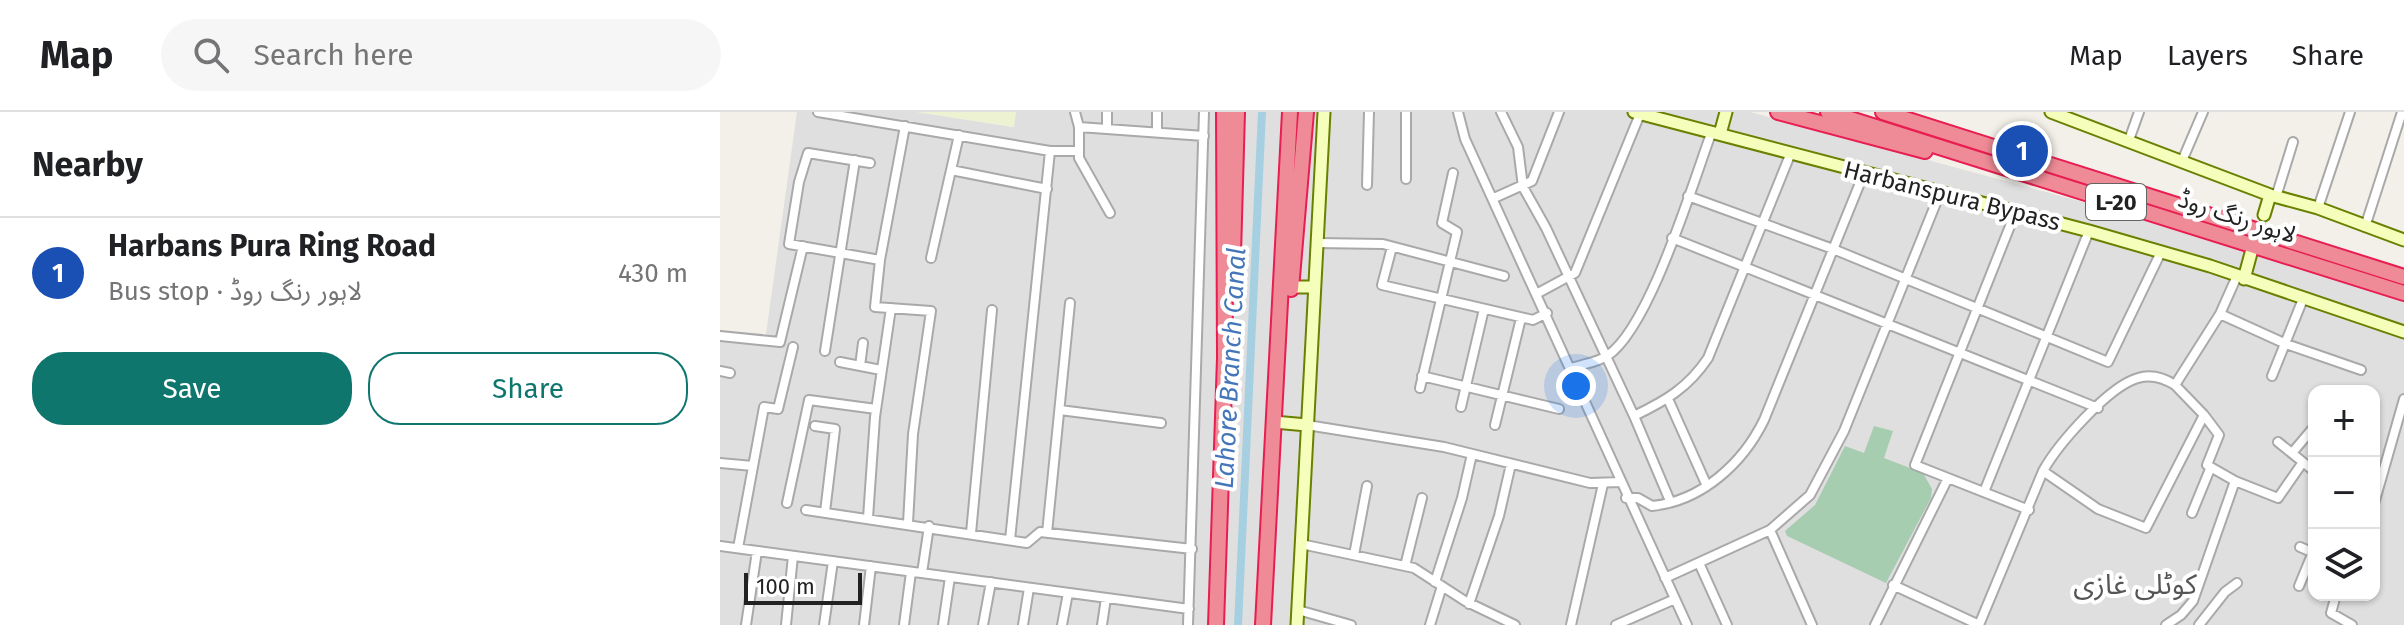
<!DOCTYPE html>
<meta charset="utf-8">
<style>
body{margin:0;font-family:"Fira Sans","Noto Sans Arabic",sans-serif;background:#f6f6f6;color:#202124}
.controls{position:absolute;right:24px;bottom:24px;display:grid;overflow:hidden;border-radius:16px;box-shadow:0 2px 6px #0004}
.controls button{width:72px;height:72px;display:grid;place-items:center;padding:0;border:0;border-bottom:2px solid #e0e0e0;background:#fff;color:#202124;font:40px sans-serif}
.scale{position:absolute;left:24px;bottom:20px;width:118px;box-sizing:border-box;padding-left:8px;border:4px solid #222;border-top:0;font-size:22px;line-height:28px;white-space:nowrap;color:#222;-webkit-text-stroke:6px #fff;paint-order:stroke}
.you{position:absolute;left:856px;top:274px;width:28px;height:28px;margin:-20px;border:6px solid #fff;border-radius:50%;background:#1a73e8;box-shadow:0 0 0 12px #1a73e833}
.badge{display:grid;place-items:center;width:52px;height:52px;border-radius:50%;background:#0f766e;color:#fff;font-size:26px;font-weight:700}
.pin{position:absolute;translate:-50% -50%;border:4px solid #fff;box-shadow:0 2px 8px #0006}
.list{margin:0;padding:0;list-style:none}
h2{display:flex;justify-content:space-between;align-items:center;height:104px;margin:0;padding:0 32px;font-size:34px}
h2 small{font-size:26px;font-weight:400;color:#757577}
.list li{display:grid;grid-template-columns:52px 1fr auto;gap:24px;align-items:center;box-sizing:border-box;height:112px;padding:0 32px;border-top:2px solid #e0e0e0}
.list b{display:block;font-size:30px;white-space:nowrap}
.list p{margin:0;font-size:26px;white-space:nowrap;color:#757577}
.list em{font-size:26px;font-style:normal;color:#757577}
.actions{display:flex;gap:16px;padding:24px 32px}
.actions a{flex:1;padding:18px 0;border:2px solid #0f766e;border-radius:32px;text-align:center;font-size:28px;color:#0f766e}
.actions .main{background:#0f766e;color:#fff}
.icon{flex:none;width:44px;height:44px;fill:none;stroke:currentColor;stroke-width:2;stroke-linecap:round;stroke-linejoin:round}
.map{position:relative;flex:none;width:1684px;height:513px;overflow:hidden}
header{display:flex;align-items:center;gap:48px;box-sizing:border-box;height:112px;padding:0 40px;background:#fff;border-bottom:2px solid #e0e0e0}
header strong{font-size:38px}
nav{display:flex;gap:44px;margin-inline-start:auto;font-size:28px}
.search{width:560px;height:72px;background:#f6f6f6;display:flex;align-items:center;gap:20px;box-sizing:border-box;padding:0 28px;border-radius:44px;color:#757577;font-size:30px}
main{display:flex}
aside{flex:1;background:#fff}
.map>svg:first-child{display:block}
.residential{fill:#e0dfdf;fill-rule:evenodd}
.farmland{fill:#edf2d3}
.cemetery{fill:#a7cdb0}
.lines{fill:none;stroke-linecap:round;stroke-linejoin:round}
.canal{stroke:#a6d0e2;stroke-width:8}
.street-casing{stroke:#a9a9a9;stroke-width:12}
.secondary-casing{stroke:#698100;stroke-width:15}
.highway-casing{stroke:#e81d52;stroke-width:18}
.street{stroke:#fff;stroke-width:8}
.secondary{stroke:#f5feba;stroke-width:11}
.highway{stroke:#ee8b96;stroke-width:14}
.labels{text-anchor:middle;stroke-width:8;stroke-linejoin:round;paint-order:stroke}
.shield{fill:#fff;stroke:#646464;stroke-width:2}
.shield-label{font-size:22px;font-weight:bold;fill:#222}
.street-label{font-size:24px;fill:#222;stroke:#fff}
.water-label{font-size:26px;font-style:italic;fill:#4576ba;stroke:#fff}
.quarter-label{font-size:28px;fill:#555;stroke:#fff}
</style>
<header>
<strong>Map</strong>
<div class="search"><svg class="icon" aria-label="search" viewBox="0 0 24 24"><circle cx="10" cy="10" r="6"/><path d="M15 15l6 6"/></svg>Search here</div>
<nav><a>Map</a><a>Layers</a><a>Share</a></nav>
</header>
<main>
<aside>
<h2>Nearby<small></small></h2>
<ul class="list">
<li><span class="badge" style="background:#1a4fb4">1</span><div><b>Harbans Pura Ring Road</b><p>Bus stop · لاہور رنگ روڈ</p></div><em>430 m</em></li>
</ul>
<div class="actions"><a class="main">Save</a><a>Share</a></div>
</aside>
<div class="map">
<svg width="1684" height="513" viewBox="0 0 1684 513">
<rect width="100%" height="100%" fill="#f2f0e8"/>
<!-- residential -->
<path class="residential" d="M77,0H197L293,15L296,0H1030L1684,177V513H0V220L45,229ZM1594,279H1654V483H1594Z"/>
<!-- farmland -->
<path class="farmland" d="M197,0H296L294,15Z"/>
<!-- cemetery -->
<path class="cemetery" d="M1154,314L1173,319L1164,346L1203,361L1212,377L1211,386L1166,471L1067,424L1065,419L1095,393L1125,334L1144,341Z"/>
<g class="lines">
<!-- canal -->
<path class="canal" d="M518,513L542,0"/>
<!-- street casing -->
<g class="street-casing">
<path id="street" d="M98,0L330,39L290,428
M355,0L359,15L484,24
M738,0L745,27L967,513
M781,0L798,35L803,75L826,116L914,304C945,289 968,276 988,246L1070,43
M185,14L160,148L155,195L211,199L193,322L188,411
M359,15V46L390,101
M387,16V0
M437,19V0
M1409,28L1419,0
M330,39H358
M1462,49L1483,0
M150,51L88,41L79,70L69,132L160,148
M231,58L327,77
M686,67V0
M647,73L649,0
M968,84L1113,137L1388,250L1441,140
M1556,85L1573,30
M774,86L812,69L839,0
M1598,96L1630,0
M1645,115L1682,0
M952,126L1378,296
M597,131L663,132L784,164
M672,135L662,173L813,208L827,201
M211,146L239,23
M818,181L855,161L920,2
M1500,202L1566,232L1641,258
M0,224L60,230L83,134
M105,239L135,48
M120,250L161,258
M140,254L143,231
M852,256C863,252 878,250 887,244C930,216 973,70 992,19
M0,259L10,261
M702,264L839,297
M1552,264L1583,187
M700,276L737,120L722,111L733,61
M948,287L987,374
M741,295L764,197
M340,298L441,311
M914,304L950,389
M587,313L724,335L870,371L901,370
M775,313L801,206
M95,314L115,317L105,400
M1558,330L1594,359
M1572,341L1594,315
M0,351L33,354
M1323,359L1378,397L1426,416L1484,303L1455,273
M1228,366L1309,398
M1515,369L1558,386L1583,350
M1264,380L1369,119
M906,386H918L932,394C982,389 1023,351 1044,308L1144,61
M67,391L89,288L156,297
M1654,392L1684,287
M86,398L307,431L320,420L472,437
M1472,401L1490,357
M148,406L155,305L171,196
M1050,418L1092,513
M251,421L272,198
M327,421L350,191
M581,432L694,456L745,489L795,513
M0,434L469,497
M1580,435L1594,441
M18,436L44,295L58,297L73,235
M634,443L647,374
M979,451L1007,513
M685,454L702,386
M202,461L209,414
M945,466L1050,418L1090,383L1124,319L1220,81
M715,470L742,386L752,342
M1173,473L1257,512
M1579,474L1593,440
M1616,483L1611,501L1632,513
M749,492L779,404L791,352
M578,498L631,513
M26,513L37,439
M66,513L73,444
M104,513L113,449
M144,513L151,454
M184,513L191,460
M223,513L230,465
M263,513L271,470
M303,513L309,476
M342,513L348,481
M382,513L386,486
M468,513L484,0
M710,513L722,474
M851,513L883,372
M896,513L955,487
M1155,513L1228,366L1195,353L1296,99
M1259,513L1323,359C1338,332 1389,274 1418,266C1431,262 1444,266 1455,273L1500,202L1517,164
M1446,513L1461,503L1473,489L1515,369L1487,353L1499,323L1484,303
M1479,513L1505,480L1517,471"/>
</g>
<!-- secondary casing -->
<g class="secondary-casing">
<path id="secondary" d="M914,0L1369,119L1490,154L1684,220
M1331,0L1550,83L1598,96L1684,128
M1000,22L1006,0
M1544,103L1550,83
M1524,167L1531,141
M571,175H594
M554,310L587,313
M577,513L604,0"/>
</g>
<!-- highway casing -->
<g class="highway-casing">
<path id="highway" d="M1058,0L1205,39
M1108,0L1684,181
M1163,0L1684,165
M513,142L517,0
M571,177L586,0
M496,513L505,246L504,0
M543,513L570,0"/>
</g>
<!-- street -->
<use href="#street" class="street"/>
<!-- secondary -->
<use href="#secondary" class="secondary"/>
<!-- highway -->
<use href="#highway" class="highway"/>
</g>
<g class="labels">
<!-- shield labels -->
<rect class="shield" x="1366" y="72" width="60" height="36" rx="6"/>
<g class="shield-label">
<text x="1396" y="98">L-20</text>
</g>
<!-- street labels -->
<g class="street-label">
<text transform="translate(1232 84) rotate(14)" y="8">Harbanspura Bypass</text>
<text transform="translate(1517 105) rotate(18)" y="8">لاہور رنگ روڈ</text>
</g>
<!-- water labels -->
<g class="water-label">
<text transform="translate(510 256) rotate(-87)" y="9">Lahore Branch Canal</text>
</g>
<!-- quarter labels -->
<g class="quarter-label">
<text x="1415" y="482">کوٹلی غازی</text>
</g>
</g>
</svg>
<div class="controls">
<button>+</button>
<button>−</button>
<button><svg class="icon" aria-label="layers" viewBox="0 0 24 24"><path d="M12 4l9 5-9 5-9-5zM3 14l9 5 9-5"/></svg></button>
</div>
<div class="scale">100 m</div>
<div class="you"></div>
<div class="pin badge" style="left:1302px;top:39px;background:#1a4fb4">1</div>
</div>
</main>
